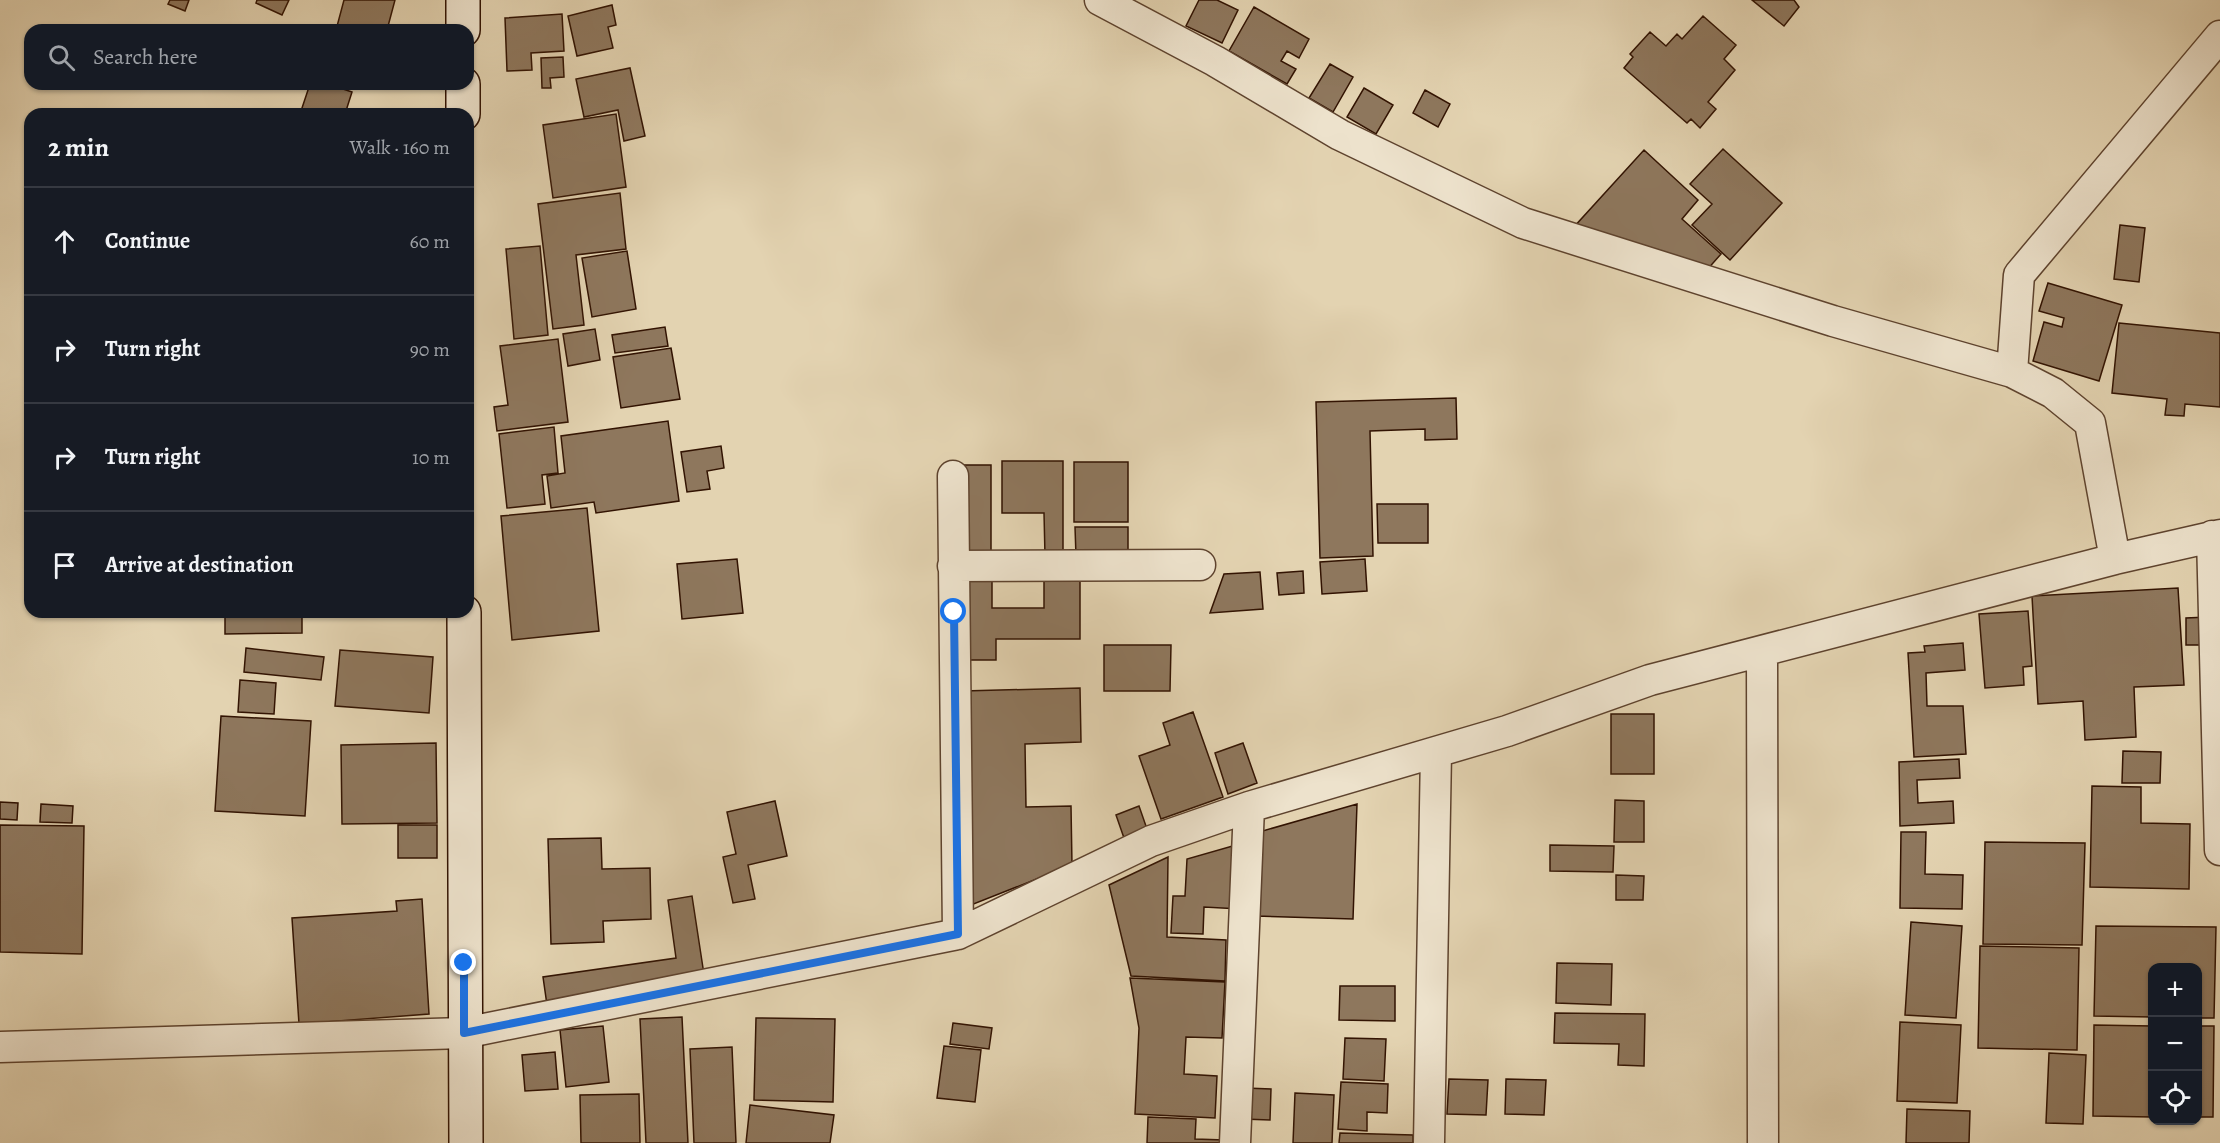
<!DOCTYPE html>
<meta charset="utf-8">
<style>
body{margin:0;font-family:Alegreya,serif;background:#242831;color:#f1f3f6}
.controls{position:absolute;right:18px;bottom:18px;display:grid;overflow:hidden;border-radius:12px;box-shadow:0 2px 4px #0004}
.controls button{width:54px;height:54px;display:grid;place-items:center;padding:0;border:0;border-bottom:2px solid #363941;background:#171b24;color:#f1f3f6;font:30px sans-serif}
.stop{position:absolute;width:18px;height:18px;margin:-14px;border:4px solid #1a73e8;border-radius:50%;background:#fff}
.stop.end{background:#1a73e8;border-color:#fff;box-shadow:0 2px 6px #0008}
.list{margin:0;padding:0;list-style:none}
h2{display:flex;justify-content:space-between;align-items:center;height:78px;margin:0;padding:0 24px;font-size:26px}
h2 small{font-size:20px;font-weight:400;color:#9ea1a6}
.list li{display:grid;grid-template-columns:39px 1fr auto;gap:18px;align-items:center;box-sizing:border-box;height:108px;padding:0 24px;border-top:2px solid #363941}
.list b{display:block;font-size:22px;white-space:nowrap}
.list em{font-size:20px;font-style:normal;color:#9ea1a6}
.icon{flex:none;width:33px;height:33px;fill:none;stroke:currentColor;stroke-width:2;stroke-linecap:round;stroke-linejoin:round}
.map{position:relative;flex:none;width:2220px;height:1143px;overflow:hidden}
.search{position:absolute;background:#171b24;box-shadow:0 2px 4px #0004;left:24px;top:24px;width:450px;height:66px;display:flex;align-items:center;gap:15px;box-sizing:border-box;padding:0 21px;border-radius:18px;color:#9ea1a6;font-size:22px}
.panel{position:absolute;background:#171b24;box-shadow:0 2px 4px #0004;left:24px;top:108px;width:450px;height:510px;border-radius:18px}
.map>svg:first-child{display:block}
.building{fill:#8e775d;stroke:#321302;stroke-width:1.5}
.lines{fill:none;stroke-linecap:round;stroke-linejoin:round}
.street-casing{stroke:#5e432e;stroke-width:33}
.secondary-casing{stroke:#321302;stroke-width:36}
.street{stroke:#ede2cc;stroke-width:30}
.secondary{stroke:#ede2cc;stroke-width:33}
.route{stroke:#1a73e8;stroke-width:8}
</style>
<div class="map">
<svg width="2220" height="1143" viewBox="0 0 2220 1143">
<rect width="100%" height="100%" fill="#e3d3b1"/>
<filter id="stains"><feTurbulence type="fractalNoise" baseFrequency=".00333" numOctaves="4"/><feColorMatrix values="0 0 0 0 .2 0 0 0 0 .09 0 0 0 0 .02 0 0 0 .5 -.17"/></filter>
<radialGradient id="worn" r=".72"><stop offset=".6" stop-color="#630" stop-opacity="0"/><stop offset="1" stop-color="#630" stop-opacity=".3"/></radialGradient>
<!-- building -->
<path class="building" d="M170,0H189L185,11L168,4Z
M257,0H289L282,15L256,3Z
M344,0H395L387,30H336Z
M1199,0H1217L1238,10L1222,43L1186,26Z
M1752,0H1794L1799,7L1784,26Z
M612,5L616,25L608,27L613,48L577,56L568,16Z
M1254,7L1309,39L1299,58L1287,51L1281,61L1296,69L1287,84L1229,51Z
M562,14L564,51L531,53L532,70L507,71L505,18Z
M1703,16L1736,45L1724,59L1735,70L1708,102L1716,109L1700,128L1691,119L1687,123L1624,68L1633,57L1630,54L1650,32L1666,46L1677,34L1682,39Z
M563,57L564,77L550,78L551,88H542L541,58Z
M1330,64L1353,77L1333,112L1309,98Z
M630,68L645,136L624,141L618,110L584,117L576,79Z
M310,84H328L352,92L345,114H300Z
M1364,88L1393,105L1376,134L1347,117Z
M1425,90L1450,104L1438,127L1413,113Z
M616,114L626,187L553,198L543,125Z
M1723,149L1782,203L1730,260L1692,225L1712,204L1690,184Z
M1644,150L1698,200L1682,219L1721,254L1706,271L1573,228Z
M620,193L626,249L576,255L584,325L553,329L538,204Z
M2120,225L2145,228L2139,282L2114,279Z
M540,246L548,335L514,339L506,249Z
M627,251L636,309L592,317L582,258Z
M2048,283L2122,305L2099,381L2033,361L2044,322L2062,327L2064,318L2039,311Z
M2119,323L2220,333V407L2185,404L2184,416L2165,415L2167,399L2112,393Z
M665,327L668,346L615,353L612,335Z
M595,329L600,360L568,366L563,334Z
M558,339L568,422L497,431L494,407L508,405L500,346Z
M671,348L680,399L621,408L613,357Z
M1456,398L1457,439L1425,440V429L1370,431L1373,556L1320,558L1316,402Z
M668,421L679,501L596,513L594,502L551,508L547,476L565,473L561,436Z
M554,427L558,473L542,475L545,504L507,508L499,434Z
M721,446L724,468L707,471L710,489L687,492L681,452Z
M1002,461H1063V556H1045L1044,513H1002Z
M1074,462H1128V522H1074Z
M964,465H991V560H963Z
M1377,504H1428V543H1378Z
M587,508L599,631L512,640L501,516Z
M1075,527H1128V555L1076,556Z
M737,559L743,613L682,619L677,564Z
M1365,559L1367,591L1322,594L1320,562Z
M1303,571L1304,593L1279,595L1277,573Z
M1260,572L1263,609L1210,613L1224,574Z
M1044,573H1080V639H996V660H963L962,580L992,579V608H1044Z
M2178,588L2184,685L2134,687L2136,737L2085,740L2083,701L2038,704L2032,596Z
M2028,611L2032,666L2023,667L2024,685L1985,688L1979,614Z
M225,612H302V633L225,634Z
M2208,617V645H2186V618Z
M1963,643L1965,670L1926,673L1927,706H1963L1966,754L1914,757L1908,653L1925,652L1924,646Z
M1104,645H1171L1170,691H1104Z
M246,648L324,657L321,680L244,672Z
M340,650L433,657L429,713L335,706Z
M240,680L276,683L274,714L238,712Z
M1080,688L1081,742L1025,744L1026,807L1071,806L1072,865L966,907L963,691Z
M1193,712L1223,797L1161,819L1139,756L1170,745L1163,723Z
M1611,714H1654V774H1611Z
M221,716L311,721L305,816L215,811Z
M436,743L437,823L342,824L341,745Z
M1243,743L1257,783L1228,794L1215,753Z
M2123,751L2161,752L2160,783H2122Z
M1959,759L1960,778L1917,780L1918,803L1953,801L1954,823L1900,826L1899,762Z
M2092,786L2141,787V823L2190,824L2189,889L2090,887Z
M1615,800L1644,801V842H1614Z
M775,801L787,856L748,865L755,899L733,903L723,857L736,854L727,812Z
M0,802L18,803L17,820L0,819Z
M41,804L73,806L72,823L40,822Z
M1357,804L1353,919L1256,916L1259,832Z
M1139,806L1147,829L1124,838L1116,815Z
M0,825L84,826L82,954L0,952Z
M398,825H437V858H398Z
M1901,832H1926L1925,874L1963,875L1962,909L1900,908Z
M601,838L602,869L650,868L651,919L603,921L604,942L551,944L548,839Z
M1985,842L2085,843L2082,945L1983,944Z
M1243,843L1240,909L1204,907L1203,934L1171,933L1173,896H1185L1187,859Z
M1550,845L1614,846L1613,872L1550,871Z
M1168,857L1167,937L1226,940L1225,981L1131,976L1109,885Z
M1616,875L1644,876L1643,900H1616Z
M692,896L705,981L547,1005L543,977L676,958L668,900Z
M422,899L429,1014L299,1024L292,918L397,911L396,901Z
M1911,922L1962,926L1956,1018L1905,1015Z
M2096,926L2216,927L2214,1018H2198V968H2152V1017L2094,1016Z
M1980,946L2079,948L2077,1050L1978,1048Z
M1557,963L1612,964L1611,1005L1556,1003Z
M1130,978L1225,982L1222,1038L1186,1037L1184,1074L1217,1076L1215,1118L1135,1114L1139,1028Z
M1340,986H1395V1021L1339,1020Z
M1555,1013L1645,1014L1644,1066L1618,1065L1619,1044L1554,1043Z
M682,1017L688,1143H646L640,1019Z
M756,1018L835,1019L833,1102L754,1100Z
M1900,1022L1961,1025L1957,1103L1897,1101Z
M953,1023L992,1028L989,1049L950,1044Z
M2094,1025L2152,1026V1117L2093,1116Z
M603,1026L609,1082L566,1087L560,1030Z
M2198,1026H2214L2213,1117H2198Z
M1345,1038L1386,1039L1384,1081L1343,1079Z
M944,1046L981,1050L975,1102L937,1098Z
M732,1047L736,1143H694L690,1049Z
M555,1052L558,1089L525,1091L522,1055Z
M2049,1053L2086,1055L2083,1124L2046,1123Z
M1449,1079L1488,1080L1486,1115L1447,1114Z
M1506,1079L1546,1080L1544,1115L1505,1114Z
M1341,1082L1388,1084L1387,1113L1367,1112V1131L1338,1129Z
M1245,1088L1271,1089L1270,1120L1243,1119Z
M1295,1093L1334,1095L1332,1143H1293Z
M639,1094L640,1143H581L580,1095Z
M750,1105L834,1115L830,1143H746Z
M1907,1109L1970,1111L1969,1143H1906Z
M1148,1117L1196,1119L1195,1139L1224,1140L1223,1143H1147Z
M1340,1133L1413,1135V1143H1339Z"/>
<g class="lines">
<!-- street casing -->
<g class="street-casing">
<path id="street" d="M1100,0L1215,61L1340,135L1523,223L1833,321L2012,372L2053,393L2090,423L2115,559
M2012,372L2019,275L2220,36
M953,476L958,934
M2212,536L2220,850
M953,566L1200,565
M1762,651L1763,1143
M0,1047L464,1033L958,934L1151,841L1249,807L1507,731L1650,680L2115,559L2220,535
M1235,1143L1249,807
M1429,1143L1436,752"/>
</g>
<!-- secondary casing -->
<g class="secondary-casing">
<path id="secondary" d="M463,0V30
M463,84V114
M464,612L466,1143"/>
</g>
<!-- street -->
<use href="#street" class="street"/>
<!-- secondary -->
<use href="#secondary" class="secondary"/>
</g>
<g class="lines">
<!-- route -->
<path class="route" d="M464,963V1033L958,934L954,612"/>
</g>
<rect width="100%" height="100%" filter="url(#stains)"/>
<rect width="100%" height="100%" fill="url(#worn)"/>
</svg>
<div class="controls">
<button>+</button>
<button>−</button>
<button><svg class="icon" aria-label="locate" viewBox="0 0 24 24"><circle cx="12" cy="12" r="6"/><path d="M12 2v4M12 18v4M2 12h4M18 12h4"/></svg></button>
</div>
<div class="stop" style="left:954px;top:612px"></div>
<div class="stop end" style="left:464px;top:963px"></div>
<div class="search"><svg class="icon" aria-label="search" viewBox="0 0 24 24"><circle cx="10" cy="10" r="6"/><path d="M15 15l6 6"/></svg>Search here</div>
<section class="panel">
<h2>2 min<small>Walk · 160 m</small></h2>
<ul class="list">
<li><svg class="icon" aria-label="ahead" viewBox="0 0 24 24"><path d="M12 20V5M6 11l6-6 6 6"/></svg><div><b>Continue</b></div><em>60 m</em></li>
<li><svg class="icon" aria-label="right" viewBox="0 0 24 24"><path d="M7 20v-9h11M14 6l5 5-5 5"/></svg><div><b>Turn right</b></div><em>90 m</em></li>
<li><svg class="icon" aria-label="right" viewBox="0 0 24 24"><path d="M7 20v-9h11M14 6l5 5-5 5"/></svg><div><b>Turn right</b></div><em>10 m</em></li>
<li><svg class="icon" aria-label="arrive" viewBox="0 0 24 24"><path d="M6 21V4h12l-3 4 3 4H6"/></svg><div><b>Arrive at destination</b></div></li>
</ul>
</section>
</div>
